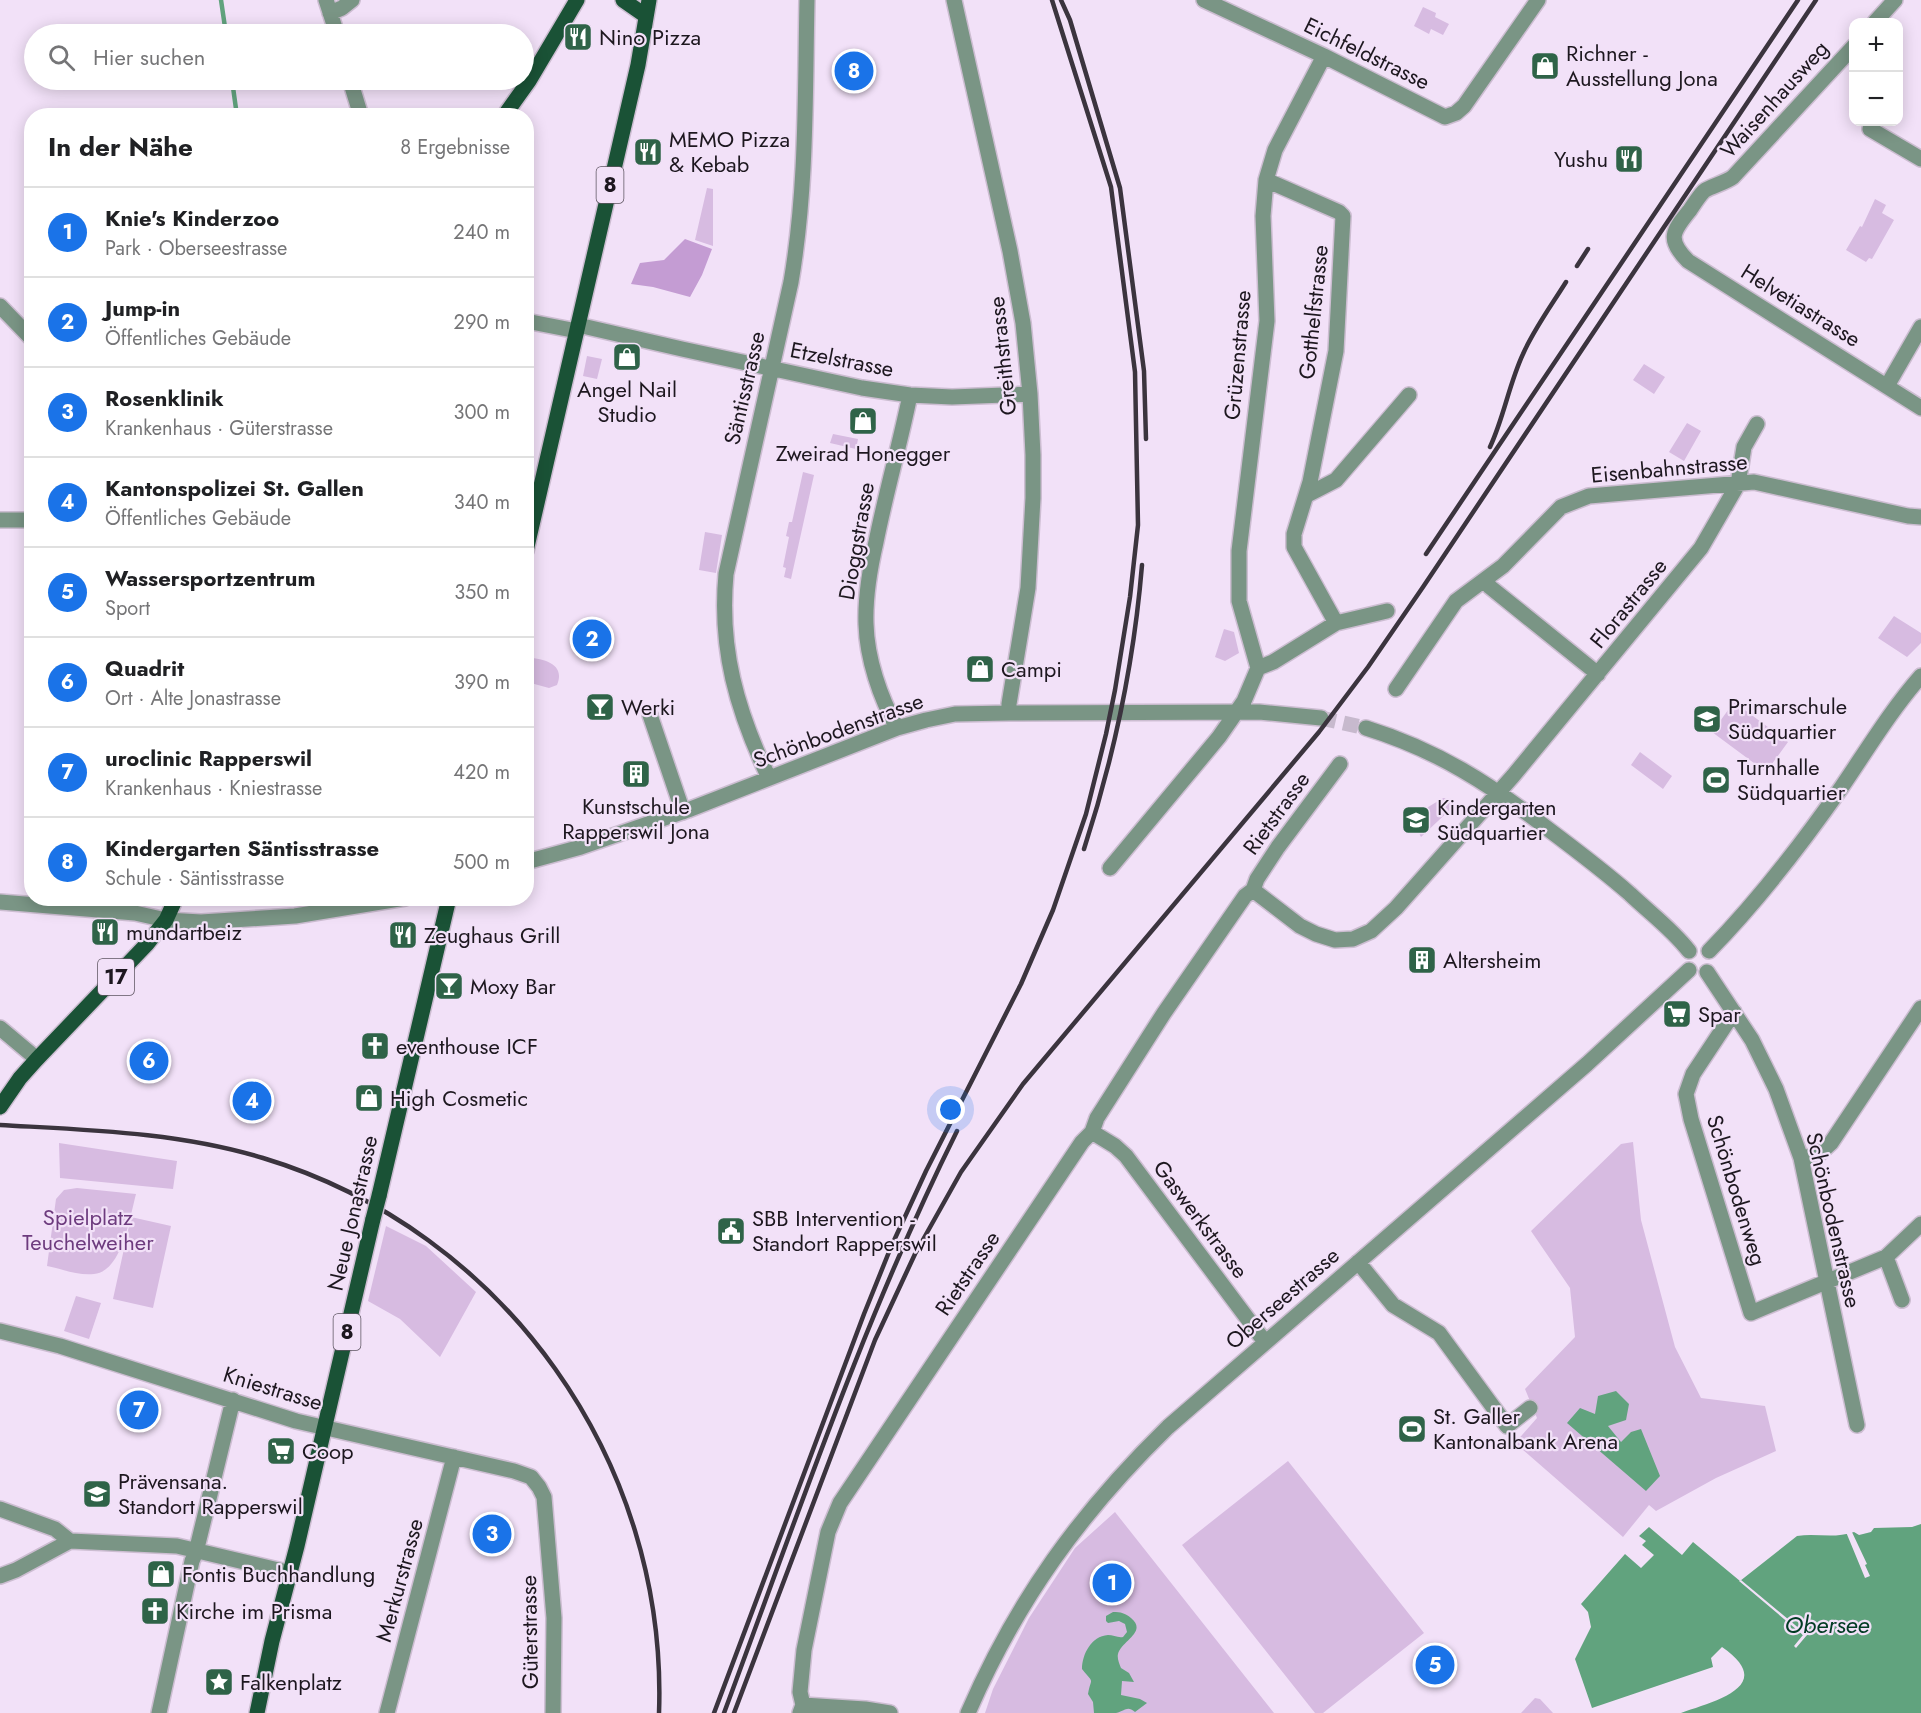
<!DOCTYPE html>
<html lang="de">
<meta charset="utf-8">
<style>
body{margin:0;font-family:Jost,sans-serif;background:#f6f6f6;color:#202124}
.controls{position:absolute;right:18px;top:18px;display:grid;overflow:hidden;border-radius:12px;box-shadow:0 3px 15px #0003}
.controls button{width:54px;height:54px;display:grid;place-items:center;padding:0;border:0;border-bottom:2px solid #e0e0e0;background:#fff;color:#202124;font:30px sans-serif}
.you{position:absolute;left:951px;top:1110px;width:21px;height:21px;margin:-15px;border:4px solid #fff;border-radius:50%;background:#1a73e8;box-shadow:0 0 0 9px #1a73e833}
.badge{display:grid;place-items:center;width:39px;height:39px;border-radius:50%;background:#1a73e8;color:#fff;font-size:20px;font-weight:700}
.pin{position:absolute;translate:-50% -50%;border:3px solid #fff;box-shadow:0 2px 6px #0006}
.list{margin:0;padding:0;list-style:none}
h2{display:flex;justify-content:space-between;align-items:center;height:78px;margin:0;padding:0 24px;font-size:26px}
h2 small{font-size:20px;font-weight:400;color:#757577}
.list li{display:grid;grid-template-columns:39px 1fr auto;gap:18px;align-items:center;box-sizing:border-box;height:90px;padding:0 24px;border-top:2px solid #e0e0e0}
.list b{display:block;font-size:22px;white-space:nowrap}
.list p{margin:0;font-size:20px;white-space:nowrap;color:#757577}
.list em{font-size:20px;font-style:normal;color:#757577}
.icon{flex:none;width:33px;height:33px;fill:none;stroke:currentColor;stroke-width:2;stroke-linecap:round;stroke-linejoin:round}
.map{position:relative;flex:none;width:1921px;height:1713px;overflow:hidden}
.search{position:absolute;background:#fff;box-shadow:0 3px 15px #0003;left:24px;top:24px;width:510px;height:66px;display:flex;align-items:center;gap:15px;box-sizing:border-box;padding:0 21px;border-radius:33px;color:#757577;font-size:22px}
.panel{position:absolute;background:#fff;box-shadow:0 3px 15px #0003;left:24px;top:108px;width:510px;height:798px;border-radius:24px}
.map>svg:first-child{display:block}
.green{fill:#d7bbe1}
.forest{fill:#c49cd3}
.water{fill:#61a37e}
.pier{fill:#f2e1f8}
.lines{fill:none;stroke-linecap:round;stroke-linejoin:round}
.stream{stroke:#61a37e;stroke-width:4.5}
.minor-tunnel{stroke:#c7b9cd;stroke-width:15;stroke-dasharray:15 8;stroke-linecap:butt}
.minor-casing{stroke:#ccbdd1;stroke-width:18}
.major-casing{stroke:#ccbdd1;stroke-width:18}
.minor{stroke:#7a9585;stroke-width:15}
.major{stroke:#1a5236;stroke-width:15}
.rail{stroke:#3b343e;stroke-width:4.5}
.major-bridge-casing{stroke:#ccbdd1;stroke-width:18;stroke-linecap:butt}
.major-bridge{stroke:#1a5236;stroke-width:15}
.labels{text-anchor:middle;stroke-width:4.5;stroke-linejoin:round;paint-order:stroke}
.shield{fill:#f2e1f8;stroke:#5d5460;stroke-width:1.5}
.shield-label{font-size:21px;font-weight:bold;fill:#1d171f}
.poi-label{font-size:22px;fill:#1d171f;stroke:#f2e1f8;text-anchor:start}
.street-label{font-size:22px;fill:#1d171f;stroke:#f2e1f8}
.park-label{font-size:22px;fill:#6d3b7e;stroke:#f2e1f8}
.water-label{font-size:24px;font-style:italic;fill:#013b23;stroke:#f2e1f8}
</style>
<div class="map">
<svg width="1921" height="1713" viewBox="0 0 1921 1713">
<rect width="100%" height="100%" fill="#f2e1f8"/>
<!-- green -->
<path class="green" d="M1423,7L1436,13L1435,17L1449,24L1443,35L1431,29L1429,34L1414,26Z
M707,188L713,189V246L695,240Z
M1875,199L1886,205L1882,213L1894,220L1872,259L1869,258L1866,262L1846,250L1860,226L1862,227Z
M587,356L602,359L597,379L583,376Z
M1644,364L1665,377L1654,394L1633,380Z
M1687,423L1701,431L1684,461L1669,452Z
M833,434L858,439L856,449L830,443Z
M803,472L814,475L791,579L784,577L786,568L783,567L789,537L786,536L789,522H792Z
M705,532L722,535L716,573L699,570Z
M1894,616L1921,633V643L1907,657L1878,638Z
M1224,629L1234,632L1239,653L1225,661L1215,657Z
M526,657C543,659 566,663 557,685L549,688L527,682Z
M1734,702L1788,742L1766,772L1712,732Z
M1640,752L1672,776L1663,789L1631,765Z
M1443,798H1450L1454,806L1421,837L1415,825V815Z
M1633,1142L1641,1220L1675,1347L1701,1398L1765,1406L1776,1451L1716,1478L1656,1511L1649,1505L1623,1537L1515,1443L1537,1418L1525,1389L1575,1337L1570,1288L1531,1231L1621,1144Z
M59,1143L177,1161L173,1189L60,1178Z
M77,1188L136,1194C130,1216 122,1272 94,1274C79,1276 62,1269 47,1266L56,1199L64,1190Z
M131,1217L171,1226L153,1308L113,1299Z
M386,1226L426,1246L476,1292L440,1357L400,1319L368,1301Z
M76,1296L101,1303L89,1339L64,1331Z
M1288,1461L1424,1633L1323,1713H1315L1182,1545Z
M1115,1512L1274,1713H985L993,1689L1029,1618L1075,1548Z
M1535,1698L1540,1699L1553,1713H1521Z"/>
<!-- forest -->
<path class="forest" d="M685,239L712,249L702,275L690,297L653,287L631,284L640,263L664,260Z"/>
<!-- water -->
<path class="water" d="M1616,1391L1629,1404L1626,1420L1608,1426L1621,1442L1631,1432L1641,1429L1660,1476L1646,1491L1567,1423L1580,1408L1595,1414L1598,1396Z
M1921,1524V1713H1681C1715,1701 1778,1686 1722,1647L1711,1658L1713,1667L1592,1708L1575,1659L1591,1627L1588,1612L1581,1604L1625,1554L1641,1568L1654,1555L1642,1545L1646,1541L1639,1536L1649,1527L1682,1555L1693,1542L1740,1581L1797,1536C1817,1533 1834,1539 1854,1532L1859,1535L1871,1532L1874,1528L1912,1527Z
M1113,1612C1121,1612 1125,1613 1131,1618C1148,1632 1121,1641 1118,1654C1117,1658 1119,1663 1121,1668L1129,1673L1134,1682L1122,1681L1121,1695L1140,1699L1147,1703L1135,1712C1127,1705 1125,1711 1116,1713C1110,1713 1101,1713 1094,1713L1093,1702L1088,1694C1091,1676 1095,1685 1082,1669C1082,1655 1091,1636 1108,1635C1113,1635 1118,1638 1123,1637L1127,1632L1125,1624L1119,1621L1108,1623L1106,1621V1616Z"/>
<!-- pier -->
<path class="pier" d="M1851,1530L1867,1564L1865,1565L1870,1576L1865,1578L1846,1532Z
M1741,1580L1807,1635L1796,1648L1794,1646L1803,1635L1739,1581Z"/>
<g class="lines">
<!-- stream -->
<path class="stream" d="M221,0L226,34
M232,80L237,116"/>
<!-- minor-tunnel -->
<path class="minor-tunnel" d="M1321,718L1366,728"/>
<!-- minor casing -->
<g class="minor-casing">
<path id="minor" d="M326,0L337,34
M954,0L1010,251L1023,323L1030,394L1033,455V498L1028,588L1009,704V713
M1204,0L1324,56L1445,117L1456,113L1464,106L1538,0
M330,13L342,8L352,0
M1875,22L1895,0
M1854,46L1733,177C1725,183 1711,186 1704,191C1699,196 1694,204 1690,210C1673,231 1666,239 1688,261L1921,408
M350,80L361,116
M1870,129L1921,159
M1266,180L1339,212L1343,216L1336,351L1310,482L1294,534V547L1336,623
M0,306L32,339
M526,321L577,331
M578,325L682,349L862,388L910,395L952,397L1030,394
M1887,386L1921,327
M1307,495L1336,480L1409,395
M0,520H32
M1486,581L1490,587L1598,674
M1258,668L1273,662L1336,623L1387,611
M1396,689L1456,601L1503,566L1561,507L1589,496L1754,482L1908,516L1921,517
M650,715L683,812
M897,728C880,697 867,659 866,624C865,596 870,568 876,542C886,492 900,444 910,395
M1366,728C1437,750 1490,784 1548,829C1576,850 1604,871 1630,894C1650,913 1672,929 1689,951
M769,778C737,711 719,649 726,574L791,282C807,189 805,94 807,0
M526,862L581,847L688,810L897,728L926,720L955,714L1009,713L1259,712L1321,718
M1110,868L1219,737L1244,701L1258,668L1239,601V551L1267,321L1263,216L1266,180L1275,150L1324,56
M1253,890L1300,926L1316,934L1335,940L1353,939L1371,931L1396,908L1513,776L1701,548L1738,484L1744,447L1757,424
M0,902L135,913L166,920L201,922L295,916L405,898
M1709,951C1758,901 1801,845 1841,788C1867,750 1891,710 1921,676
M1707,972L1752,1040L1776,1089L1801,1158L1857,1425
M1734,1012L1693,1074L1686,1094L1691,1119L1751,1313L1886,1257L1921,1224
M0,1028L37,1059
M1092,1132L1115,1146L1126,1156L1265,1342
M1801,1158L1818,1155L1831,1143L1921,1008
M1886,1257L1902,1300
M1358,1262L1393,1305L1439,1333L1507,1426L1530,1408
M0,1331L60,1346L296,1421L514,1471L531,1477L539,1487L544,1497L554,1618L553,1713
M0,1509L55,1529L70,1541
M0,1576L16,1570L70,1541L177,1546L291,1573
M803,1705L865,1709L890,1713
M159,1713L192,1561L196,1552L233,1400
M387,1713L454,1457
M800,1713L803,1705L800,1692L804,1650L828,1532L840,1503L1082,1142L1092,1132L1097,1118L1164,1013L1245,896L1253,890L1257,879L1278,847L1340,764
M968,1713C1017,1600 1080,1513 1168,1427L1587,1064L1689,970"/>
</g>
<!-- major casing -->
<g class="major-casing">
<path id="major" d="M623,0L646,16
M504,116L529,81L577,0
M526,551L638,65L649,0
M0,1107L20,1078L37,1059L147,944L166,920L176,898
M379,1196L449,898
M257,1713L272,1641L297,1546L373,1219"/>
</g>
<!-- minor -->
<use href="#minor" class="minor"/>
<!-- major -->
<use href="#major" class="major"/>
<!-- rail -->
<path class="rail" d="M1061,0L1070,20L1120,188L1144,371L1146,439
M1577,266L1588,249
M1490,447C1504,417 1509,384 1523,354C1534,329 1551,306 1566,282
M1426,554L1798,0
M1084,849C1114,757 1134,662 1142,565
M0,1125C88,1130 178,1132 263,1158C505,1231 668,1462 659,1713
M714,1713L864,1314L891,1247L926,1171L1021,984L1053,910L1086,814L1106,734L1115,690L1130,597L1138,525L1135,372L1111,187L1052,0
M724,1713C797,1517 864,1318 957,1131
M734,1713L875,1340L915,1254L961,1172L1023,1084L1319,732L1368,667L1423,587L1816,0"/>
<!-- major-bridge casing -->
<g class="major-bridge-casing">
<path id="major-bridge" d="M373,1219L379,1196"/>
</g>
<!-- major-bridge -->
<use href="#major-bridge" class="major-bridge"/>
</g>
<!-- icons -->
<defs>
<g id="restaurant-square" transform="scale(1.5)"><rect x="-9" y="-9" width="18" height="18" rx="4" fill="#2f6348" stroke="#f2e1f8"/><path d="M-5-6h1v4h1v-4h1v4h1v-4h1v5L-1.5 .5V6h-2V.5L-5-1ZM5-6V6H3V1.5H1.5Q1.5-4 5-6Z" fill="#fff"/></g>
<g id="shop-square" transform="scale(1.5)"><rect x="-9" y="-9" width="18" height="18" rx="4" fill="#2f6348" stroke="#f2e1f8"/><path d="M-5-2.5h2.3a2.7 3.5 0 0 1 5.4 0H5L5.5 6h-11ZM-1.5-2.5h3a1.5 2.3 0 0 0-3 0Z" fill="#fff"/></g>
<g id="bar-square" transform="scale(1.5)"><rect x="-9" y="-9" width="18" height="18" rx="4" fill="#2f6348" stroke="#f2e1f8"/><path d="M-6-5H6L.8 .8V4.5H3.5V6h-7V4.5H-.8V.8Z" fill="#fff"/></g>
<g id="school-square" transform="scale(1.5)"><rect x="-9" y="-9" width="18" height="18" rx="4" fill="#2f6348" stroke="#f2e1f8"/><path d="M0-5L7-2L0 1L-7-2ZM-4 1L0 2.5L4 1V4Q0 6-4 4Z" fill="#fff"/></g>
<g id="building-square" transform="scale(1.5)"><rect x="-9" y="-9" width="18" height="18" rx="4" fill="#2f6348" stroke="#f2e1f8"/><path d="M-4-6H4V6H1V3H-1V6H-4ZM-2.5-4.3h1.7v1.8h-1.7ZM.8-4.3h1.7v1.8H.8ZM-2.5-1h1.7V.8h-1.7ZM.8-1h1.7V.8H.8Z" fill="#fff"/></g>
<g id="stadium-square" transform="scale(1.5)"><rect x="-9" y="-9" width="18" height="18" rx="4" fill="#2f6348" stroke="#f2e1f8"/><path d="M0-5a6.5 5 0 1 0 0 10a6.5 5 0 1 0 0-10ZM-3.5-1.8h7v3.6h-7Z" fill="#fff"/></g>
<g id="supermarket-square" transform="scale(1.5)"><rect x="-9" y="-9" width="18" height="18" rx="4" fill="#2f6348" stroke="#f2e1f8"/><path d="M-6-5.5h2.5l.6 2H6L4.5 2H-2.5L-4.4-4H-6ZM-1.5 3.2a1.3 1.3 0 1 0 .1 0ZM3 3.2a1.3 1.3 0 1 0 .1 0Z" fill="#fff"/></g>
<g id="church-square" transform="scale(1.5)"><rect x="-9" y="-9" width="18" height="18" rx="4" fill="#2f6348" stroke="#f2e1f8"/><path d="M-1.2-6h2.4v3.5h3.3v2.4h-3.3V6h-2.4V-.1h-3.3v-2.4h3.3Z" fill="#fff"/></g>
<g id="civic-square" transform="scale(1.5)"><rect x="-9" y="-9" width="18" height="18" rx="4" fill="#2f6348" stroke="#f2e1f8"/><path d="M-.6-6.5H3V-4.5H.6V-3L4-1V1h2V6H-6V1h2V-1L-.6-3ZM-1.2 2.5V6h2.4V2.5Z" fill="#fff"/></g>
<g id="university-square" transform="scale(1.5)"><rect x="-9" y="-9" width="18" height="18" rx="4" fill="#2f6348" stroke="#f2e1f8"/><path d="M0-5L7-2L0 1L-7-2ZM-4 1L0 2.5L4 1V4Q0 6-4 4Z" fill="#fff"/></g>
<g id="sight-square" transform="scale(1.5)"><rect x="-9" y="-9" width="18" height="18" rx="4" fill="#2f6348" stroke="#f2e1f8"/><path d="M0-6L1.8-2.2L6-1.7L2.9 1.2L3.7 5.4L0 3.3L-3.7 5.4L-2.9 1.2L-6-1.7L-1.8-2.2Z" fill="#fff"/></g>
</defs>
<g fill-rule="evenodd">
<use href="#restaurant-square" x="578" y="37"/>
<use href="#shop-square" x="1545" y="66"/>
<use href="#restaurant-square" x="648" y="152"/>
<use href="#restaurant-square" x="1629" y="159"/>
<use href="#shop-square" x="627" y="357"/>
<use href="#shop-square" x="863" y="421"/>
<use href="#shop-square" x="980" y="669"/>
<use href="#bar-square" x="600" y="707"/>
<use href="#school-square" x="1707" y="719"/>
<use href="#building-square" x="636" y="774"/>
<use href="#stadium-square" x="1716" y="780"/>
<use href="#school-square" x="1416" y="820"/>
<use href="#restaurant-square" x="105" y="932"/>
<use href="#restaurant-square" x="403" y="935"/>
<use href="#building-square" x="1422" y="960"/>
<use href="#bar-square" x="449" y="986"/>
<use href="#supermarket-square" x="1677" y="1014"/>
<use href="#church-square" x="375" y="1046"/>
<use href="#shop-square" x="369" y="1098"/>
<use href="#civic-square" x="731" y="1231"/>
<use href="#stadium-square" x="1412" y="1429"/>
<use href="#supermarket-square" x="281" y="1451"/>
<use href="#university-square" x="97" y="1494"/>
<use href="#shop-square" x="161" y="1574"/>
<use href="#church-square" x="155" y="1611"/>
<use href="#sight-square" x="219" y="1682"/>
</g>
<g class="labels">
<!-- shield labels -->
<g class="shield">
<rect x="596.5" y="167" width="27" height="36" rx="4.5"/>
<rect x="98" y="959" width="36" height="36" rx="4.5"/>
<rect x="333.5" y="1314" width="27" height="36" rx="4.5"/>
</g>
<g class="shield-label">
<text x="610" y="192">8</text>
<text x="116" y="984">17</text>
<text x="347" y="1339">8</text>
</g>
<!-- poi labels -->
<g class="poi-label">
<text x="599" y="45">Nino Pizza</text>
<text x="1566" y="61">Richner -<tspan x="1566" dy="25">Ausstellung Jona</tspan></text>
<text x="669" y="147">MEMO Pizza<tspan x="669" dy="25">&amp; Kebab</tspan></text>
<text x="1608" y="167" text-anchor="end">Yushu</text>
<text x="627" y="397" text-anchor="middle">Angel Nail<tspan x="627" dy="25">Studio</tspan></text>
<text x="863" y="461" text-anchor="middle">Zweirad Honegger</text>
<text x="1001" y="677">Campi</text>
<text x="1728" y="714">Primarschule<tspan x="1728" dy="25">Südquartier</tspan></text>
<text x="621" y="715">Werki</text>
<text x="1737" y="775">Turnhalle<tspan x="1737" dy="25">Südquartier</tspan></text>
<text x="636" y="814" text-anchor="middle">Kunstschule<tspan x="636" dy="25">Rapperswil Jona</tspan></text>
<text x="1437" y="815">Kindergarten<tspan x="1437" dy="25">Südquartier</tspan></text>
<text x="126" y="940">mundartbeiz</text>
<text x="424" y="943">Zeughaus Grill</text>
<text x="1443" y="968">Altersheim</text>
<text x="470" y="994">Moxy Bar</text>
<text x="1698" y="1022">Spar</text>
<text x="396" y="1054">eventhouse ICF</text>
<text x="390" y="1106">High Cosmetic</text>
<text x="752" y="1226">SBB Intervention -<tspan x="752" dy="25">Standort Rapperswil</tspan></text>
<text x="1433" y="1424">St. Galler<tspan x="1433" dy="25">Kantonalbank Arena</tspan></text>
<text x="302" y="1459">Coop</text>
<text x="118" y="1489">Prävensana.<tspan x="118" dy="25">Standort Rapperswil</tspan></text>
<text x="182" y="1582">Fontis Buchhandlung</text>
<text x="176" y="1619">Kirche im Prisma</text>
<text x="240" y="1690">Falkenplatz</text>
</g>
<!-- street labels -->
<g class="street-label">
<text transform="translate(1367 53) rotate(26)" y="8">Eichfeldstrasse</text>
<text transform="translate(1774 99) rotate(-48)" y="8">Waisenhausweg</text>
<text transform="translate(1801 305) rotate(32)" y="8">Helvetiastrasse</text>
<text transform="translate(1313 312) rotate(-84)" y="8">Gotthelfstrasse</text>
<text transform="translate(1237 355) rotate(-85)" y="8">Grüzenstrasse</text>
<text transform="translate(1002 356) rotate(-96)" y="8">Greithstrasse</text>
<text transform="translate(842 359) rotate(11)" y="8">Etzelstrasse</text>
<text transform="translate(744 388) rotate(-77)" y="8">Säntisstrasse</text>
<text transform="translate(1669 468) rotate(-5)" y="8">Eisenbahnstrasse</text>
<text transform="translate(856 541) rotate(-80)" y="8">Dioggstrasse</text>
<text transform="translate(1628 603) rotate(-51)" y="8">Florastrasse</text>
<text transform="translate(838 730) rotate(-20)" y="8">Schönbodenstrasse</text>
<text transform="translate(1276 813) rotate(-54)" y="8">Rietstrasse</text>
<text transform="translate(1737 1190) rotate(73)" y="8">Schönbodenweg</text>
<text transform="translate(352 1213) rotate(-77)" y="8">Neue Jonastrasse</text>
<text transform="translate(1201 1219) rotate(53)" y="8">Gaswerkstrasse</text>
<text transform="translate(1834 1220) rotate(77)" y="8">Schönbodenstrasse</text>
<text transform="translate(967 1273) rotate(-56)" y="8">Rietstrasse</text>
<text transform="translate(1282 1298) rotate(-41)" y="8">Oberseestrasse</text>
<text transform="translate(273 1388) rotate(17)" y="8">Kniestrasse</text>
<text transform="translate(399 1580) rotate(-75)" y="8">Merkurstrasse</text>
<text transform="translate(529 1632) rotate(-91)" y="8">Güterstrasse</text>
</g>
<!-- park labels -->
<g class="park-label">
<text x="88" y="1225">Spielplatz<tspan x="88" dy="25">Teuchelweiher</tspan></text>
</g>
<!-- water labels -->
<g class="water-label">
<text x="1827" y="1633">Obersee</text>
</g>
</g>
</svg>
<div class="controls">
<button>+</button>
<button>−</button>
</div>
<div class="you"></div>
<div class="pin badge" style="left:1112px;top:1583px">1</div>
<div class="pin badge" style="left:592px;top:639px">2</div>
<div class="pin badge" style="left:492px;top:1534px">3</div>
<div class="pin badge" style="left:252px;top:1101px">4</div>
<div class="pin badge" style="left:1435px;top:1665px">5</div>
<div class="pin badge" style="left:149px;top:1061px">6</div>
<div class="pin badge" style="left:139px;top:1410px">7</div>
<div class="pin badge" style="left:854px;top:71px">8</div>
<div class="search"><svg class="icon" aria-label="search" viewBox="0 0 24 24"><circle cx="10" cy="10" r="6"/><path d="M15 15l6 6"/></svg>Hier suchen</div>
<section class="panel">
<h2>In der Nähe<small>8 Ergebnisse</small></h2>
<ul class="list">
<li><span class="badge">1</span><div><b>Knie's Kinderzoo</b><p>Park · Oberseestrasse</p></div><em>240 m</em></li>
<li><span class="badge">2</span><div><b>Jump-in</b><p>Öffentliches Gebäude</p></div><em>290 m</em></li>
<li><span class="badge">3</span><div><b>Rosenklinik</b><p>Krankenhaus · Güterstrasse</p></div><em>300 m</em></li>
<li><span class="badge">4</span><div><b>Kantonspolizei St. Gallen</b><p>Öffentliches Gebäude</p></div><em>340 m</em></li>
<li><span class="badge">5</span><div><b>Wassersportzentrum</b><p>Sport</p></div><em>350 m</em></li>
<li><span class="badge">6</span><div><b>Quadrit</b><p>Ort · Alte Jonastrasse</p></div><em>390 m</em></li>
<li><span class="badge">7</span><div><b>uroclinic Rapperswil</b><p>Krankenhaus · Kniestrasse</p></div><em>420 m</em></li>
<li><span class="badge">8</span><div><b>Kindergarten Säntisstrasse</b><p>Schule · Säntisstrasse</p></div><em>500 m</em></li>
</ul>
</section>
</div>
